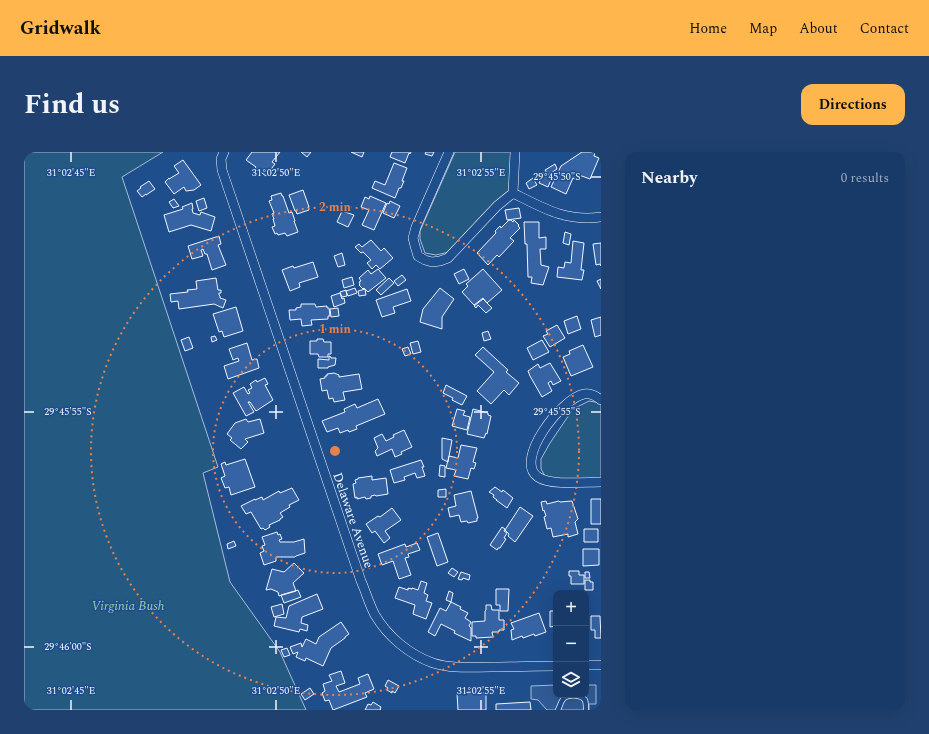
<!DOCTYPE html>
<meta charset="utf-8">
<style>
body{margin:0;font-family:Spectral,serif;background:#20416f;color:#f1f3f6}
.controls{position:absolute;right:12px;bottom:12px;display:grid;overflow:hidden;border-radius:8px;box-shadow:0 4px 16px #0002}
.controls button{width:36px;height:36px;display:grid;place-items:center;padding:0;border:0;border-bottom:1px solid #36547d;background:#173a69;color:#f1f3f6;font:20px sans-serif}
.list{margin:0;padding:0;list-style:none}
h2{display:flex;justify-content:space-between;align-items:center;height:52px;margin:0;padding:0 16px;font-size:17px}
h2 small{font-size:13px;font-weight:400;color:#9eadc0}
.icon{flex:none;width:22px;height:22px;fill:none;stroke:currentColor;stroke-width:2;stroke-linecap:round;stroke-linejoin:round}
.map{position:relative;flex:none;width:577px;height:558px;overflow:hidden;border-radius:12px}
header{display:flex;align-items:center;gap:24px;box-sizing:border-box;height:56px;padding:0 20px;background:#ffb74d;color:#111}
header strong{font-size:19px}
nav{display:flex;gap:22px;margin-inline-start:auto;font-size:14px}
.intro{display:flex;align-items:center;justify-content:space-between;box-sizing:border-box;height:96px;padding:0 24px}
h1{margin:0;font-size:28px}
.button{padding:10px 18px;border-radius:12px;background:#ffb74d;color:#111;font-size:14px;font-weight:700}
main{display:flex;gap:24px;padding:0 24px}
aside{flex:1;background:#173a69;border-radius:12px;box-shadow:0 4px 16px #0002}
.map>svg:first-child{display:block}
.green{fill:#245a82;stroke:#a8bbd7}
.parking{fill:#305b95;stroke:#a8bbd7}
.building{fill:#3563a3;stroke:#f2f6ff}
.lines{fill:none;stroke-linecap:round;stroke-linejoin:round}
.lane-casing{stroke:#f2f6ff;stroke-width:6}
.street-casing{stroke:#f2f6ff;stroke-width:10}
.lane{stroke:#1f4e8c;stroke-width:4.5}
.street{stroke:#1f4e8c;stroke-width:9}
.ticks{fill:none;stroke:#f2f6ff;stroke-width:1.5}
.ring{fill:none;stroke:#ea8049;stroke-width:2;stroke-dasharray:2 4}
.labels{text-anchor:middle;stroke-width:3;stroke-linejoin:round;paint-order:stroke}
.street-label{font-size:13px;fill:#f2f6ff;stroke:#1f4e8c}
.park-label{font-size:13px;font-style:italic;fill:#97c8a6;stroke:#1f4e8c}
.ticks-label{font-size:10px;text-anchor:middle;fill:#f2f6ff;stroke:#1f4e8c;stroke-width:3;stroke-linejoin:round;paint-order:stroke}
.centre{fill:#ea8049;stroke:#1f4e8c;stroke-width:2}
.ring-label{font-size:12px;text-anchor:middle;font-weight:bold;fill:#ea8049;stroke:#1f4e8c;stroke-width:3;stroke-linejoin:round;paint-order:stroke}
</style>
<header>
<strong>Gridwalk</strong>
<nav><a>Home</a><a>Map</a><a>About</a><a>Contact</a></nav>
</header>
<div class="intro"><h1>Find us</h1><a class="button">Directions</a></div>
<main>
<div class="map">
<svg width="577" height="558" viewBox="0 0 577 558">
<rect width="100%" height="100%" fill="#1f4e8c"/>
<!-- green -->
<path class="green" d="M0,0H139L98,25L194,315L179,321L206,430L256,500L282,558H0Z
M431,0H487L485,39L425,100L412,103L401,101L396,87V79Z
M565,249L577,251V330L535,329L521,324L517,317V307L526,291L549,257Z"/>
<!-- parking -->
<path class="parking" d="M532,533V543H562V533H572V552H565V558H523L514,548L507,547V534Z"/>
<!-- building -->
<path class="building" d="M228,0H256L248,10L251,12L242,24L231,16L232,15L222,8Z
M277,0H287L283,5Z
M327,0H340L338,5Z
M368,0H387L386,2L385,1L381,11L366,5Z
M402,0H410L408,4L401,2Z
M558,0H571L570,4L575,6L566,27L555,23L553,28L549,26L542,42L527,35L537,14Z
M159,8L177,33L170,38L162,39L160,35L150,42L141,30L145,26V27L155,21L150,14Z
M370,11L383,16L378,29H380L377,36H375L371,46L348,36L351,29L361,33Z
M531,12L533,17L524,23L521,18Z
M519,21L528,25L524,35L515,31Z
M509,26L513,33L505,37L502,31Z
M125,29L131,37L122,43V42L118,45L113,39L117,36L116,35Z
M279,38L285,55H284L285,58L273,62L272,59H271L265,43Z
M257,41L258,44H259L265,61L268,60L271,69H270L274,80L263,84L261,81L254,83L253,81L251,82L248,75L251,74L249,67H250L248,62L250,61L245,49L248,48L247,44Z
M346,44L362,51L350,78L338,73L345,58L337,55L341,45L345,47Z
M180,46L183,56L175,59L172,49Z
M150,47L155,54L149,56L145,50Z
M366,49L376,54L370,66L359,61L363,51L365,52Z
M168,51L169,57H168L169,61L176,63L177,60L191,65L187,79L167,73L145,80L140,63L159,57L158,55Z
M495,56L497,66L483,68L481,58Z
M318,59L330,63L324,75L313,70Z
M485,68H487L489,70L490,68L495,73L494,74L496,76L486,86L490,89L475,105L473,103L464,113L453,101L472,81L471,79L476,74L477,76Z
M500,70H515V86L522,85V97H516L517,113L525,115L519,133L507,131L508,125H504L503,92H501Z
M541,80L547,82L545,93L539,91Z
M195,84L197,92L194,93L202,113L188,118L183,102H181L179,97L177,98L179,104L168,107L164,94Z
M347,88L357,99L360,96L369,106L356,117L352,113L348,117L343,111L347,108L339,100L337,101L331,95L335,92L338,95Z
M549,89L560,91L557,118H560L558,128L533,125L534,115L540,116L541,110L547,111Z
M577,91V114L576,112L572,113L569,92Z
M318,101L321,113L314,115L310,104Z
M289,110L294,125L275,131L276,135L266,139L258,118L269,114L270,116Z
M354,117L362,126L344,140L340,136L339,137L335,133L336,132L335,130L337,129L335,126L344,118L347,122Z
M440,117L445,127L435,132L430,122Z
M459,117L478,138L463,151L459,146L450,153L438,140L444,134L442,132Z
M378,123L382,128L374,134L370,129Z
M328,125L330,133L320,136L318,128Z
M192,126L194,138H197V141H195V143L196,144V146L202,148L199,156L190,152L155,157L154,149L147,150L146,142L164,140L163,138L173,137L172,129Z
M365,126L370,131L357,143L352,138Z
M577,127V137L573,129Z
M331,136L333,141L324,144L322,139Z
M416,136L430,147L418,165V177L396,170L399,157Z
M341,137L342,143L335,144L334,139Z
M383,137L387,149L369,155L371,161L358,165L352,148Z
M322,138L323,144L318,145L316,140Z
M316,141L318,147L320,146L321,151L310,155L307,144Z
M459,147L468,156L462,161L454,153L452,156L450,154Z
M277,152H291L292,155L303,154V156H305L306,164H304V167L287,168L288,173L278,174L277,167L266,168L265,158H272V156L277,155Z
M212,155L219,179L200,185L198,179L195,180L189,162Z
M314,156L315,164L307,165L306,157Z
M553,164L557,177L544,182L540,169Z
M577,165V183L571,185L567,168Z
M533,173L541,186L526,195L519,184L524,182L522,179Z
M464,179L467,187L460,189L458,181Z
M191,184L193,188L188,190L187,185Z
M165,185L169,196L161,199L157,188Z
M293,187H299L300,190H307V202H304V205H295L294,202H286V189H293Z
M518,188L525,200L509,208L503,196Z
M394,189L397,200L389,202L386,191Z
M223,191L228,208L233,207L235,216L204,227L200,214L215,209L214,206L209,208L205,197Z
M559,193L569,215L547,224L539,205L546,202L545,199Z
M384,195L387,202L381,204L378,197Z
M459,195L484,218L482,220L495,231L485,243L480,238L467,252L453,239L470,220L451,203Z
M305,204L307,205V206H312L311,213L304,215V216H294V207L305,208Z
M526,211L537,229L529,233L527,229L524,231L528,239L518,245L506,224L504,219L514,212L516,216Z
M310,221L315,223V225L335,222L338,237L319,240L321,248L310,250L309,246L305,247L303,238L298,239L296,227L301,226V224H303V222Z
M241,226L244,232L241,233L249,248L232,259L226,250H224L230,260L222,264L209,241L220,235L224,242L226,241L224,238L228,236L226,232L232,228L233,230Z
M422,233L443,244L438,253L428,248L429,246L419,241Z
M354,247L361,262L332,274L333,277L325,280L324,278L316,281L314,276L303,280L298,269L321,260L320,257L331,252L333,256Z
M433,257L441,259L439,263L446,265L443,278L428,274Z
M449,257L464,261V263L467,264L463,282L462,281L460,286L443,282Z
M222,267L224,270L236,267L240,281L221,287L224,290L217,297L206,288L208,286L203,282L211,271Z
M380,278L388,295L377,300L378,302L371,305L368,297L353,304L351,299L354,296L350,286L358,282L362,289L370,285L369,283Z
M418,286L428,288L424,310L418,307Z
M437,293L453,296L449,310L452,311L450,317L447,316L444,327L430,324L432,318L422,316L425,304L434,306Z
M221,307L231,335L207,343L205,335L201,336L197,326L201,324L197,312L201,310L202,313Z
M397,308L400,315H398L401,324L393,326L391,321L380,325L381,328L370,331L366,318Z
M416,313L421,314V325L415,324Z
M348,324V328L362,326L364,342L352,344L351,343L347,344V346L342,347L341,345L333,347V345L331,346L329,332L332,331L331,328L334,327V326Z
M471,335L478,340L479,338L489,346L483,356L472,348H473L469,345L470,343L465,340Z
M268,336L275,348L265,353L266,355L256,361L259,365L256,367V368L245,373L246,375L241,378L239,376L237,377L227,360L222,362L217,354L231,347V348L238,345L239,348L255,339L256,341Z
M422,337V345H414V338Z
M447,339L454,366H453V369L444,371L443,369L437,370L435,363L426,365L424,356L432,354L430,343Z
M567,347H577V372H567Z
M522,349L523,352L535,349L536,350L548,349L554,367L551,370L554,382L544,385V382L529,385L527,376L523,377L520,365L522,364L520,358L519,359L517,350Z
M496,355L509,364L491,390L484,384L485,382L481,378Z
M368,356L377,368L361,379L366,386L360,391L351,379L348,381L342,372L354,364L356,365Z
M478,375L481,377L480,379L483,381L480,386L482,387L476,396H474L473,398L466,393Z
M560,377H574V390H560Z
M253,380L254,383L256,382L258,387L255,388L256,390H270L280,387L281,401L272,404L271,405H252V409L240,413L236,401L240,399L238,394L241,393L238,385Z
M414,381L424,410L413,414L403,385Z
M210,389L212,394L204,397L203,392Z
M393,391L396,398L384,402L385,405L381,406L387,423L375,427L369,409L358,413L354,402L381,392L382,395Z
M559,397H575V413L559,414Z
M270,411L280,421L269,431L272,439L255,444L254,440L247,437L242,438L248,417L260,420Z
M428,416L434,420L430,425L424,421Z
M545,419H555V423H560V432H547V424H545Z
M437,420L446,423L445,428L439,426L438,428L434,427Z
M561,420H565L566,426H561Z
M561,428H566V430H569V438H561Z
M397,429L403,431L400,441L404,443L402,449L408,451L402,467L389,462L391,453L371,446L375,435L384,438V436L388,437V436L394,438Z
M472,437H485L484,459H476V453H472Z
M274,438L277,445L260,451L257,443Z
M425,439L429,441L427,450L422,448Z
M293,442L299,457L278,465L277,471L284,473L283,479L276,477L275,480L250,474L252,465L262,466L265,454Z
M427,450L437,455L436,457L444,461L441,466L447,470L445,474L447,476V489L430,481L431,479L417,472L411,484L404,480L416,456L422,459Z
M258,452L260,462L250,465L247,455Z
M462,453H467L468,458H475V468H480V478H475V480H468L469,485L452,486V484H448V470L461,469V459L462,458Z
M526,459H532V474L526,475Z
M515,461L522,480L511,484L510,482L499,486L498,484L488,488L487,478L490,477L487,471Z
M567,464H576L577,486H571V478H567Z
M317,470L325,482L321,485V486L307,496L299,514L282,506L281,509L272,505L274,500L269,502L266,495L277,491L278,495L282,487L292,492L295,485Z
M263,496L266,503L260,505L257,498Z
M317,519L321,531L312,534L315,540L336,532L334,526L344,522L350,537L341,541L343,545L309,558L305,548L301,549L298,541L301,539L299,532L308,529L305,523Z
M364,528L375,534L371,541L368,539V541L363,538L364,536L361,534Z
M286,536L290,542L281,548L277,542Z
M448,540V541H462V558H434L433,541Z
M349,550L357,555L356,557L357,558H341L344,552L347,553Z
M506,550L507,558H472V552Z"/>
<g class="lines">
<!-- lane casing -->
<g class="lane-casing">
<path id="lane" d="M534,558C536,554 537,549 540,546C545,542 557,543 561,548C562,551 562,555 562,558"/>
</g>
<!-- street casing -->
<g class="street-casing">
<path id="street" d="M200,0L197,7L198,18L337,429C342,440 345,452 351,463C364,485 386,503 409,511C428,517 448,515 467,515C489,515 510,514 532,514
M425,0L392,75L389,86L391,94L394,104L401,108L408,110L416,109L424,106L473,54L489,41
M489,41C519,56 542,70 577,65
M489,41L491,0
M577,248C572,244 567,241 560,242C538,246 489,308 514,325C527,334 561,330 577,330
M562,513H577"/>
</g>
<!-- lane -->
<use href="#lane" class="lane"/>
<!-- street -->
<use href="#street" class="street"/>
</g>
<!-- ticks -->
<path class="ticks" d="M47,0V10M252,0V10M457,0V10M567,25H577M252,253V267M457,253V267M0,260H10M245,260H259M450,260H464M567,260H577M252,488V502M457,488V502M0,495H10M245,495H259M450,495H464M47,548V558M252,548V558M457,548V558"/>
<!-- distance rings -->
<g class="ring">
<circle cx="311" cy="299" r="122"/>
<circle cx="311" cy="299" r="244"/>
</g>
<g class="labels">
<!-- street labels -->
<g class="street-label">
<text transform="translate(330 368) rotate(71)" y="5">Delaware Avenue</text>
</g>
<!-- park labels -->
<g class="park-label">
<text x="104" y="458">Virginia Bush</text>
</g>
</g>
<g class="ticks-label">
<text x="47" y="24">31°02'45"E</text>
<text x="252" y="24">31°02'50"E</text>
<text x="457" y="24">31°02'55"E</text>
<text x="533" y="28">29°45'50"S</text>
<text x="44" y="263">29°45'55"S</text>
<text x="533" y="263">29°45'55"S</text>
<text x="44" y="498">29°46'00"S</text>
<text x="47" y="542">31°02'45"E</text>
<text x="252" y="542">31°02'50"E</text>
<text x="457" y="542">31°02'55"E</text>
</g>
<circle cx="311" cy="299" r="6" class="centre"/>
<g class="ring-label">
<text x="311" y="59">2 min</text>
<text x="311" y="181">1 min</text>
</g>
</svg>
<div class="controls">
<button>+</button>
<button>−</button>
<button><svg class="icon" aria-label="layers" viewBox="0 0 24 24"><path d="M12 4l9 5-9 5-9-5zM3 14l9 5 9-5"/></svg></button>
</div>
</div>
<aside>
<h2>Nearby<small>0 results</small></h2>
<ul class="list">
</ul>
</aside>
</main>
